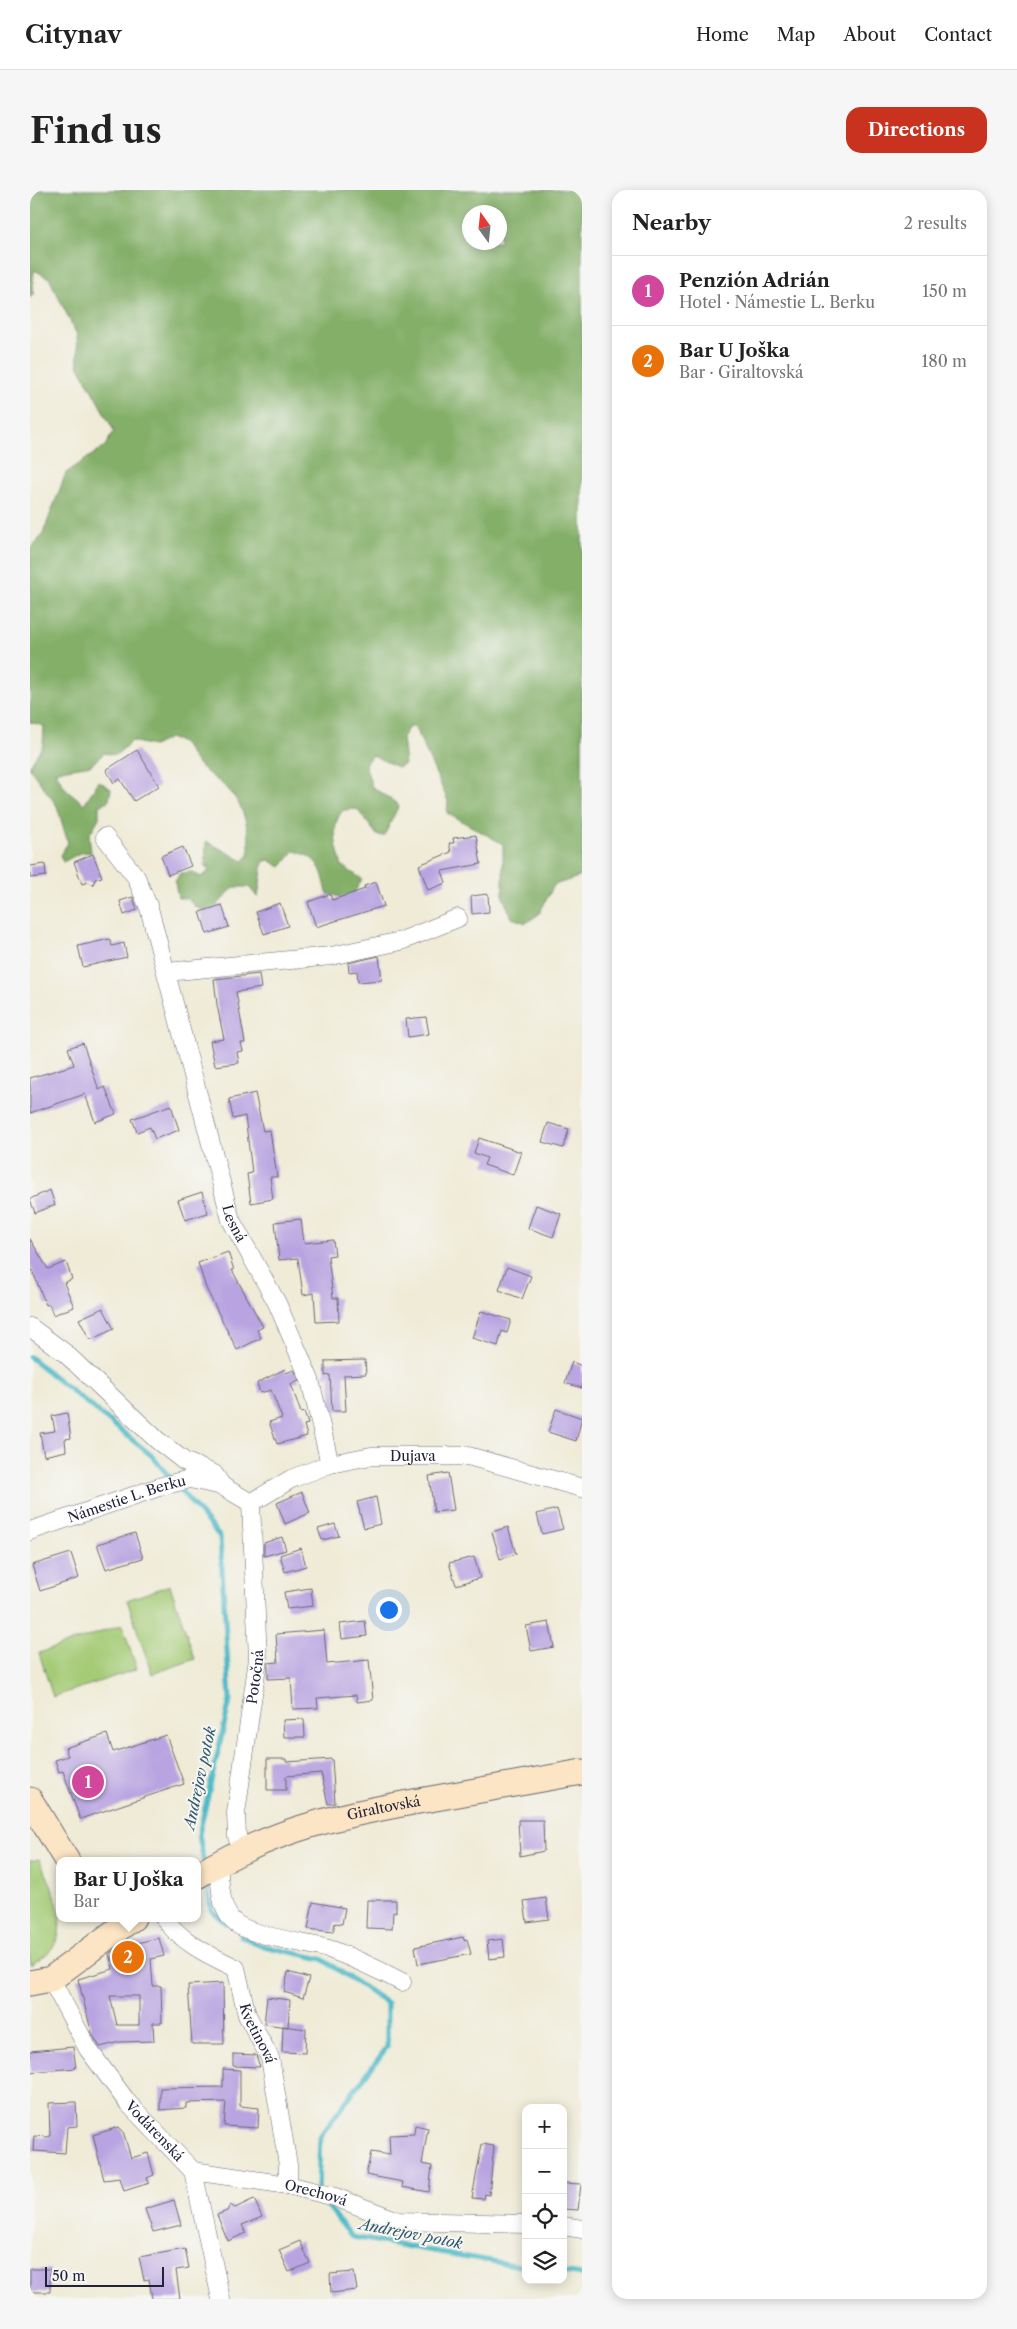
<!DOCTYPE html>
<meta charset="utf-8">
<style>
body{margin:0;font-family:"Libre Caslon Text",serif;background:#f6f6f6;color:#222}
.controls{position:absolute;right:15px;bottom:15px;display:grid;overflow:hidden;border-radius:10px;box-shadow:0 2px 12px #0003}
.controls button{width:45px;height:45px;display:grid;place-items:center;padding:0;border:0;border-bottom:1px solid #e0e0e0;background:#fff;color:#222;font:25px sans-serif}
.compass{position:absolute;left:432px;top:15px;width:45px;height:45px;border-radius:50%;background:#fff;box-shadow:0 2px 12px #0003;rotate:345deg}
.scale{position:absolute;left:15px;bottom:12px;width:119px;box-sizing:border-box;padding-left:5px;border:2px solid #22223b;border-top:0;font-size:14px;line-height:18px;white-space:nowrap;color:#22223b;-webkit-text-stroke:4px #f6f6f2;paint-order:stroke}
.you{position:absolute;left:358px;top:1419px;width:18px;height:18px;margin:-12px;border:4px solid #fff;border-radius:50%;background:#1a73e8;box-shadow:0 0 0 8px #1a73e833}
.badge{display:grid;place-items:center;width:32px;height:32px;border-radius:50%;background:#c8321e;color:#fff;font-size:16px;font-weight:700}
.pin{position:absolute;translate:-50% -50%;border:2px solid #fff;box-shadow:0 1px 5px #0006}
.popup{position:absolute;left:26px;top:1667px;width:145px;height:65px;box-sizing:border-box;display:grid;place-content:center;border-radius:10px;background:#fff;filter:drop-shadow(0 1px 4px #0005);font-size:16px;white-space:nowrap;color:#767676}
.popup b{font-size:19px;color:#222}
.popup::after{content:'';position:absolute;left:50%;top:100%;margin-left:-10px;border:10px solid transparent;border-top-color:#fff}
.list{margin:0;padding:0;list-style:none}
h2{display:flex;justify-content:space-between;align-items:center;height:65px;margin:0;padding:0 20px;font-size:21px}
h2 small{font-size:16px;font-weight:400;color:#767676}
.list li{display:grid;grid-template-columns:32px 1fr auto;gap:15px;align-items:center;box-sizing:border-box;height:70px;padding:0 20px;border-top:1px solid #e0e0e0}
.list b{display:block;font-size:19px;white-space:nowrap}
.list p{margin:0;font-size:16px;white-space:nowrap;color:#767676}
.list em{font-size:16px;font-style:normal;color:#767676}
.icon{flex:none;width:28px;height:28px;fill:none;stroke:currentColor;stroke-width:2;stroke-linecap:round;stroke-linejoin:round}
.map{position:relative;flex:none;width:552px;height:2109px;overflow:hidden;border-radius:15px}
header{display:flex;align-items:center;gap:30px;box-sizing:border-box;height:70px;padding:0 25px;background:#fff;border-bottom:1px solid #e0e0e0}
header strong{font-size:24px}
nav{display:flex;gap:28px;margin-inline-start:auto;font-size:18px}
.intro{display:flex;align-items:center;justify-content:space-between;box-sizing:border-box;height:120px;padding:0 30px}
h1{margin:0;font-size:35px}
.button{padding:12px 22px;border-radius:15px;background:#c8321e;color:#fff;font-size:18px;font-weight:700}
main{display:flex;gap:30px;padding:0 30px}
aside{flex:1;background:#fff;border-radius:15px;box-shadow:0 2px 12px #0003}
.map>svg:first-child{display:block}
.green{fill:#a4cb76;stroke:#637658}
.forest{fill:#83af67;stroke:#526851;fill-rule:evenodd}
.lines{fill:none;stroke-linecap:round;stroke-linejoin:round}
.stream{stroke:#4db9c8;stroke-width:5}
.building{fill:#b9a4e1;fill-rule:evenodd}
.street-casing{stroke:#6a6872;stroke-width:19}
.secondary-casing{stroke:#6a6872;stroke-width:27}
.street{stroke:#fff;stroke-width:18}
.secondary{stroke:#fce5c4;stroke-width:25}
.labels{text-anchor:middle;stroke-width:4;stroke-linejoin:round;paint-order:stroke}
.street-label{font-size:14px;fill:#22223b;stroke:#f6f6f2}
.water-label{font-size:15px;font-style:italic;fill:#31576c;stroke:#f6f6f2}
</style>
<header>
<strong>Citynav</strong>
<nav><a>Home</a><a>Map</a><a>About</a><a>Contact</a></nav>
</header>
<div class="intro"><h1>Find us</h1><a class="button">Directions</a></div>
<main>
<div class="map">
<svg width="552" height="2109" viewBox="0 0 552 2109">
<rect width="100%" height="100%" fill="#f6f6f2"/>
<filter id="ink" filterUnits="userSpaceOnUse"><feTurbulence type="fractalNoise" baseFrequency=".02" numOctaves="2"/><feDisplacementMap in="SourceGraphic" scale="10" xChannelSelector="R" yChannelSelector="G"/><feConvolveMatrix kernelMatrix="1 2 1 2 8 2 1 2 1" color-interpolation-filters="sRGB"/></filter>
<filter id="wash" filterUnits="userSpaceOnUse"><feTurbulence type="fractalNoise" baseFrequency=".0096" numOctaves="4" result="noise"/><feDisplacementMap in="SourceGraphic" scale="20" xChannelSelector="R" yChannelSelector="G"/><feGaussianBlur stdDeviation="1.12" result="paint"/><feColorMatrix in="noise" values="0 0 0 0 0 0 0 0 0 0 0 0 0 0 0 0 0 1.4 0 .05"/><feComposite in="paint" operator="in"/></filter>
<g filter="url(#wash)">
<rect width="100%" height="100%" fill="#efebd7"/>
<!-- green -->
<path class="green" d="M140,1395L165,1469L122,1484L97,1410Z
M92,1435L107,1479L23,1507L9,1463Z
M9,1669C21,1692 41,1734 22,1758C16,1766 8,1770 0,1775V1671Z"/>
<!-- forest -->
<path class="forest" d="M0,0H552V686L524,695L509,724L496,733L482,728L473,707V654L417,623L418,611L385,537H379L372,548L375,574L367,577L342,565L335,574L342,597L369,615L354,646L347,645L327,619L313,620C299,636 307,658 312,676L332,689L320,710L297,703C292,680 290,667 264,661L251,677L239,670L233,672L228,708L219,697H204L181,722L166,718L158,708H148L145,692L150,683L162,682L171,687L179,681L175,675L176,651L213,671L219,665C220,642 215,618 199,600C190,591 178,585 169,575C156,562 159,553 139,548L123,556L102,551L86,565L74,563L61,575L25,581L35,598L54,614L69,591L81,599L79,610L69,617V628L59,645L61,663L52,662L33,672L30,665L38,653L27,616L0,579V575L13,555L14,536L0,532V358L12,346L36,283L75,256L84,241L48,175L47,145L19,88L4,80L3,105L0,108ZM440,22H470V52H440Z"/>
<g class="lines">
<!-- stream -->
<path class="stream" d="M0,1167L121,1265L190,1347L200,1510L169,1644L174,1674
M176,1688L181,1720L195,1733
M211,1746L229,1755L292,1769L357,1813V1857L290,1946L288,2000
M293,2010L322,2047L496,2077
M533,2082L552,2085"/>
</g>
<g id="blocks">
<!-- building -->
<path class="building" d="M107,560L129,596L104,611L90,589L84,593L76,580Z
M446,645L451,674L412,681L416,693L398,700L389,675L421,662L419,653H424L423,648Z
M153,657L161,676L138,685L131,666Z
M63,664L72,687L65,689L63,695L58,692L52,694L44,672Z
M15,674L16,686L0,688V676Z
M346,692L354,716L286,737L278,712L300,704L302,710L335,699L334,696Z
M458,704L459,722L442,724L441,706Z
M103,707L107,720L94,725L90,711Z
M250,713L258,736L234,744L226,722Z
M192,715L199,737L177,744L170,722Z
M80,749L82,756L94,753L97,767L53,777L48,756Z
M349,766L352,790L328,792L327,781L319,782L318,773Z
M229,784L231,798L206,802L215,853H211L213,861L207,862L209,873L185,876L180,851L194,849L187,815L184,789Z
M396,827L399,844L378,847L376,829Z
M53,853L69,900L75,897L86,924L65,932L55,904L0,923V888L44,875L38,858Z
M225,903L233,941L240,940L247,987H240L243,1009L221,1013L217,984L222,983L215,926L203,929L199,909Z
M141,915L149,940L125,949L120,937L107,942L102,929Z
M518,933L539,939L533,958L512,952Z
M449,948L491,962L483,985L454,975L457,968L444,963Z
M20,1000L25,1015L5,1023L0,1009Z
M172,1002L178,1023L155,1030L148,1010Z
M506,1015L531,1024L523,1047L498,1038Z
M271,1029L274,1053L303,1050L305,1065L298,1066L303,1108H308L309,1131L286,1132L284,1103L273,1105L268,1068L249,1070L245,1032Z
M0,1049L18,1079L36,1072L42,1089L34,1093L44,1117L23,1125L19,1114L16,1115L0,1075Z
M198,1062L204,1080H202L233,1137L227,1140L231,1148L207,1160L176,1098L168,1073Z
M477,1077L501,1086L492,1109L469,1100Z
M73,1118L84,1139L60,1150L49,1129Z
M451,1121L481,1130L477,1143L472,1141L468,1156L442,1148Z
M335,1170L336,1184L314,1185L316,1221H302L300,1185L295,1186V1171Z
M542,1172L552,1176V1198L535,1193Z
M255,1179L256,1183L264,1180L266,1183L269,1191L261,1194L271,1223L274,1222L278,1234L274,1235L277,1246L247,1254L239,1232L252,1228L241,1200L230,1203L227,1193Z
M526,1219L552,1228L546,1251L518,1242Z
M37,1223L41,1248L35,1249L36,1261L14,1266L10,1243L25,1241L22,1226Z
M418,1283L424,1320L404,1322L399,1286Z
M272,1302L280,1323L255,1334L247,1313Z
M346,1307L351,1334L334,1338L327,1312Z
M527,1319L533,1339L512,1344L507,1324Z
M305,1334L309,1346L292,1350L288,1339Z
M478,1337L486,1364L470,1369L462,1342Z
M105,1343L113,1368L76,1379L67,1354Z
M252,1347L256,1360L234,1366V1353Z
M271,1358L276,1376L255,1382L250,1365Z
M41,1363L49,1388L10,1401L2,1375Z
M444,1367L450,1388L426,1395L419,1373Z
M281,1398L283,1416L257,1419L254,1402Z
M335,1431L337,1446L312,1449L310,1434Z
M519,1432L524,1457L501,1461L496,1436Z
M294,1440L297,1474L339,1470L343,1510L327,1512L326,1505L287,1508L288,1518L263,1519L261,1488L238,1489V1473L248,1472L246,1444Z
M274,1529L275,1547H254L253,1530Z
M77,1544L83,1562L136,1545L154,1594L50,1629L33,1581L29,1582L25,1570L38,1566L35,1558Z
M237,1569H256V1572L302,1569L305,1613L298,1614L291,1583L256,1586V1600H237Z
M488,1630H513L514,1661L490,1666Z
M516,1708L519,1729L497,1732L494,1711Z
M337,1710H366V1722H363L362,1739L336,1738Z
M283,1712L315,1718L312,1734L305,1733L303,1742L278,1739Z
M433,1747L434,1750L437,1749L441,1764L388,1774L385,1757Z
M129,1748L134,1766L121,1769L123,1796H131L132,1833H123L124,1851L90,1852L70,1857L62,1844L48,1789L83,1779L79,1764L88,1757ZM80,1806H109V1835H87Z
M473,1749L475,1767L459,1769L457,1751Z
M258,1782L279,1788L273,1808L254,1802Z
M193,1793L194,1854H162L158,1795Z
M237,1807L260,1810L258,1837L234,1834Z
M253,1836L276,1839L275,1863L252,1862Z
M43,1857L46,1878L0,1882V1861Z
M203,1864L226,1865L230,1877L203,1876Z
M193,1879L210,1880V1916L229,1918L228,1938L194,1936L196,1912L156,1913V1918L130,1920V1898L193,1897Z
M46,1912L47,1936L37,1937L35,1963L3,1961L4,1946L20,1947L19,1913Z
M385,1935L398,1938L392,1974L402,1976L399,2002L372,1997L373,1992L336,1985L341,1962L360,1965L359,1945L384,1944Z
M89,1937L93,1941L101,1968L118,1963L124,1985L117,1988L119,1993L94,2001L90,1988L74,1990L63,1945Z
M452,1954L464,1956L459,2005L455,2004L454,2009L442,2008Z
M533,1993L551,1994L548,2020L533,2019Z
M224,2009L232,2027L212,2035L216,2043L198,2051L187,2025L197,2021L200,2015L205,2018Z
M144,2010L151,2035L123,2042L115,2019Z
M270,2051L280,2073L259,2082L249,2060Z
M155,2059L159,2078L146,2080L150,2109H122L119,2089L114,2090L109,2067Z
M0,2079H20V2102H0Z
M324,2082L327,2100L301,2103L300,2084Z"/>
</g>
</g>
<g filter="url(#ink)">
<use href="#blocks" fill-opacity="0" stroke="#6a6872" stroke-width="1"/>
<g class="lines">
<!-- street casing -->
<g class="street-casing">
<g id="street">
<path id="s1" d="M75,647L106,687L119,718L201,1030L247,1113L280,1190L300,1274"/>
<path d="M137,782L301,766L371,751L428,728"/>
<path d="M0,1137L35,1163L127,1250L154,1271L184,1284L192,1296"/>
<path id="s2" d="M221,1313L261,1289L300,1274L341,1266H438L552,1298"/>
<path id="s3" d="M0,1341L132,1296L160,1289L192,1296L221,1313"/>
<path id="s4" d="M211,1660L207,1646L206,1623L228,1469L221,1313"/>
<path d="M187,1673C191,1690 189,1715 201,1729C215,1747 278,1752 302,1760C326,1769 349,1780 372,1792"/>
<path id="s5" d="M134,1728C152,1753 179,1765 206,1778L217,1825L240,1868L258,1975V1995"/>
<path id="s6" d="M21,1789L58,1859L98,1913L163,1981L191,2109"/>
<path id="s7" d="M163,1981L258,1995L305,2007L368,2031L496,2034"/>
<path d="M533,2036L552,2039"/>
</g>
</g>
<!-- secondary casing -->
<g class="secondary-casing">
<g id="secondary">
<path d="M0,1610L37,1671"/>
<path id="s8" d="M167,1686C243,1638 318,1623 406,1608C455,1599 503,1591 552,1582"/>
<path d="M0,1793L21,1789L103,1728"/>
</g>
</g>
<!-- street -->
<use href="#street" class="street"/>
<!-- secondary -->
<use href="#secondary" class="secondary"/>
</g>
</g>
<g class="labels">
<!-- street labels -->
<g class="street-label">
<text dy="5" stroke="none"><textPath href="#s1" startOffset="411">Lesná</textPath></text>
<text dy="5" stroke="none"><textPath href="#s2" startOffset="172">Dujava</textPath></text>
<text dy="5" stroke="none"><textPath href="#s3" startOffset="102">Námestie L. Berku</textPath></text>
<text dy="5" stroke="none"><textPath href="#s4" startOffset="175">Potočná</textPath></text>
<text dy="5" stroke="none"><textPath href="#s8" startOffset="200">Giraltovská</textPath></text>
<text dy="5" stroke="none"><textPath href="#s5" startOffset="158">Kvetinová</textPath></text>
<text dy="5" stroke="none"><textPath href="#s6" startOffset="185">Vodárenská</textPath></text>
<text dy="5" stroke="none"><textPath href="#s7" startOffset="125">Orechová</textPath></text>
</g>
<!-- water labels -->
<g class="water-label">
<text transform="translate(170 1588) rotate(-78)" y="5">Andrejov potok</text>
<text transform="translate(381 2044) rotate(11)" y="5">Andrejov potok</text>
</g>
</g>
</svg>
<div class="controls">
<button>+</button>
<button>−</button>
<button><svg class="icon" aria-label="locate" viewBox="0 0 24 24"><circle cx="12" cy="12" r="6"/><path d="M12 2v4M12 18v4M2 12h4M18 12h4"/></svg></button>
<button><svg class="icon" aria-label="layers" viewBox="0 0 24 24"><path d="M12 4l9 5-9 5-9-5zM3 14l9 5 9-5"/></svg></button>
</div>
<svg class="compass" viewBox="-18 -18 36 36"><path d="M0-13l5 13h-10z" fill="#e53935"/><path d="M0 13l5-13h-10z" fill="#767676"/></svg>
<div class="scale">50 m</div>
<div class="you"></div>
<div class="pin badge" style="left:58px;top:1592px;background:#d1479c">1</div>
<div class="pin badge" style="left:98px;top:1767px;background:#e8710a">2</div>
<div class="popup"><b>Bar U Joška</b>Bar</div>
</div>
<aside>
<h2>Nearby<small>2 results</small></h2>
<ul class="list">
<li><span class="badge" style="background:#d1479c">1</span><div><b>Penzión Adrián</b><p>Hotel · Námestie L. Berku</p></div><em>150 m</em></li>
<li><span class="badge" style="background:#e8710a">2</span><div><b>Bar U Joška</b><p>Bar · Giraltovská</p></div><em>180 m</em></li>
</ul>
</aside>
</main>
